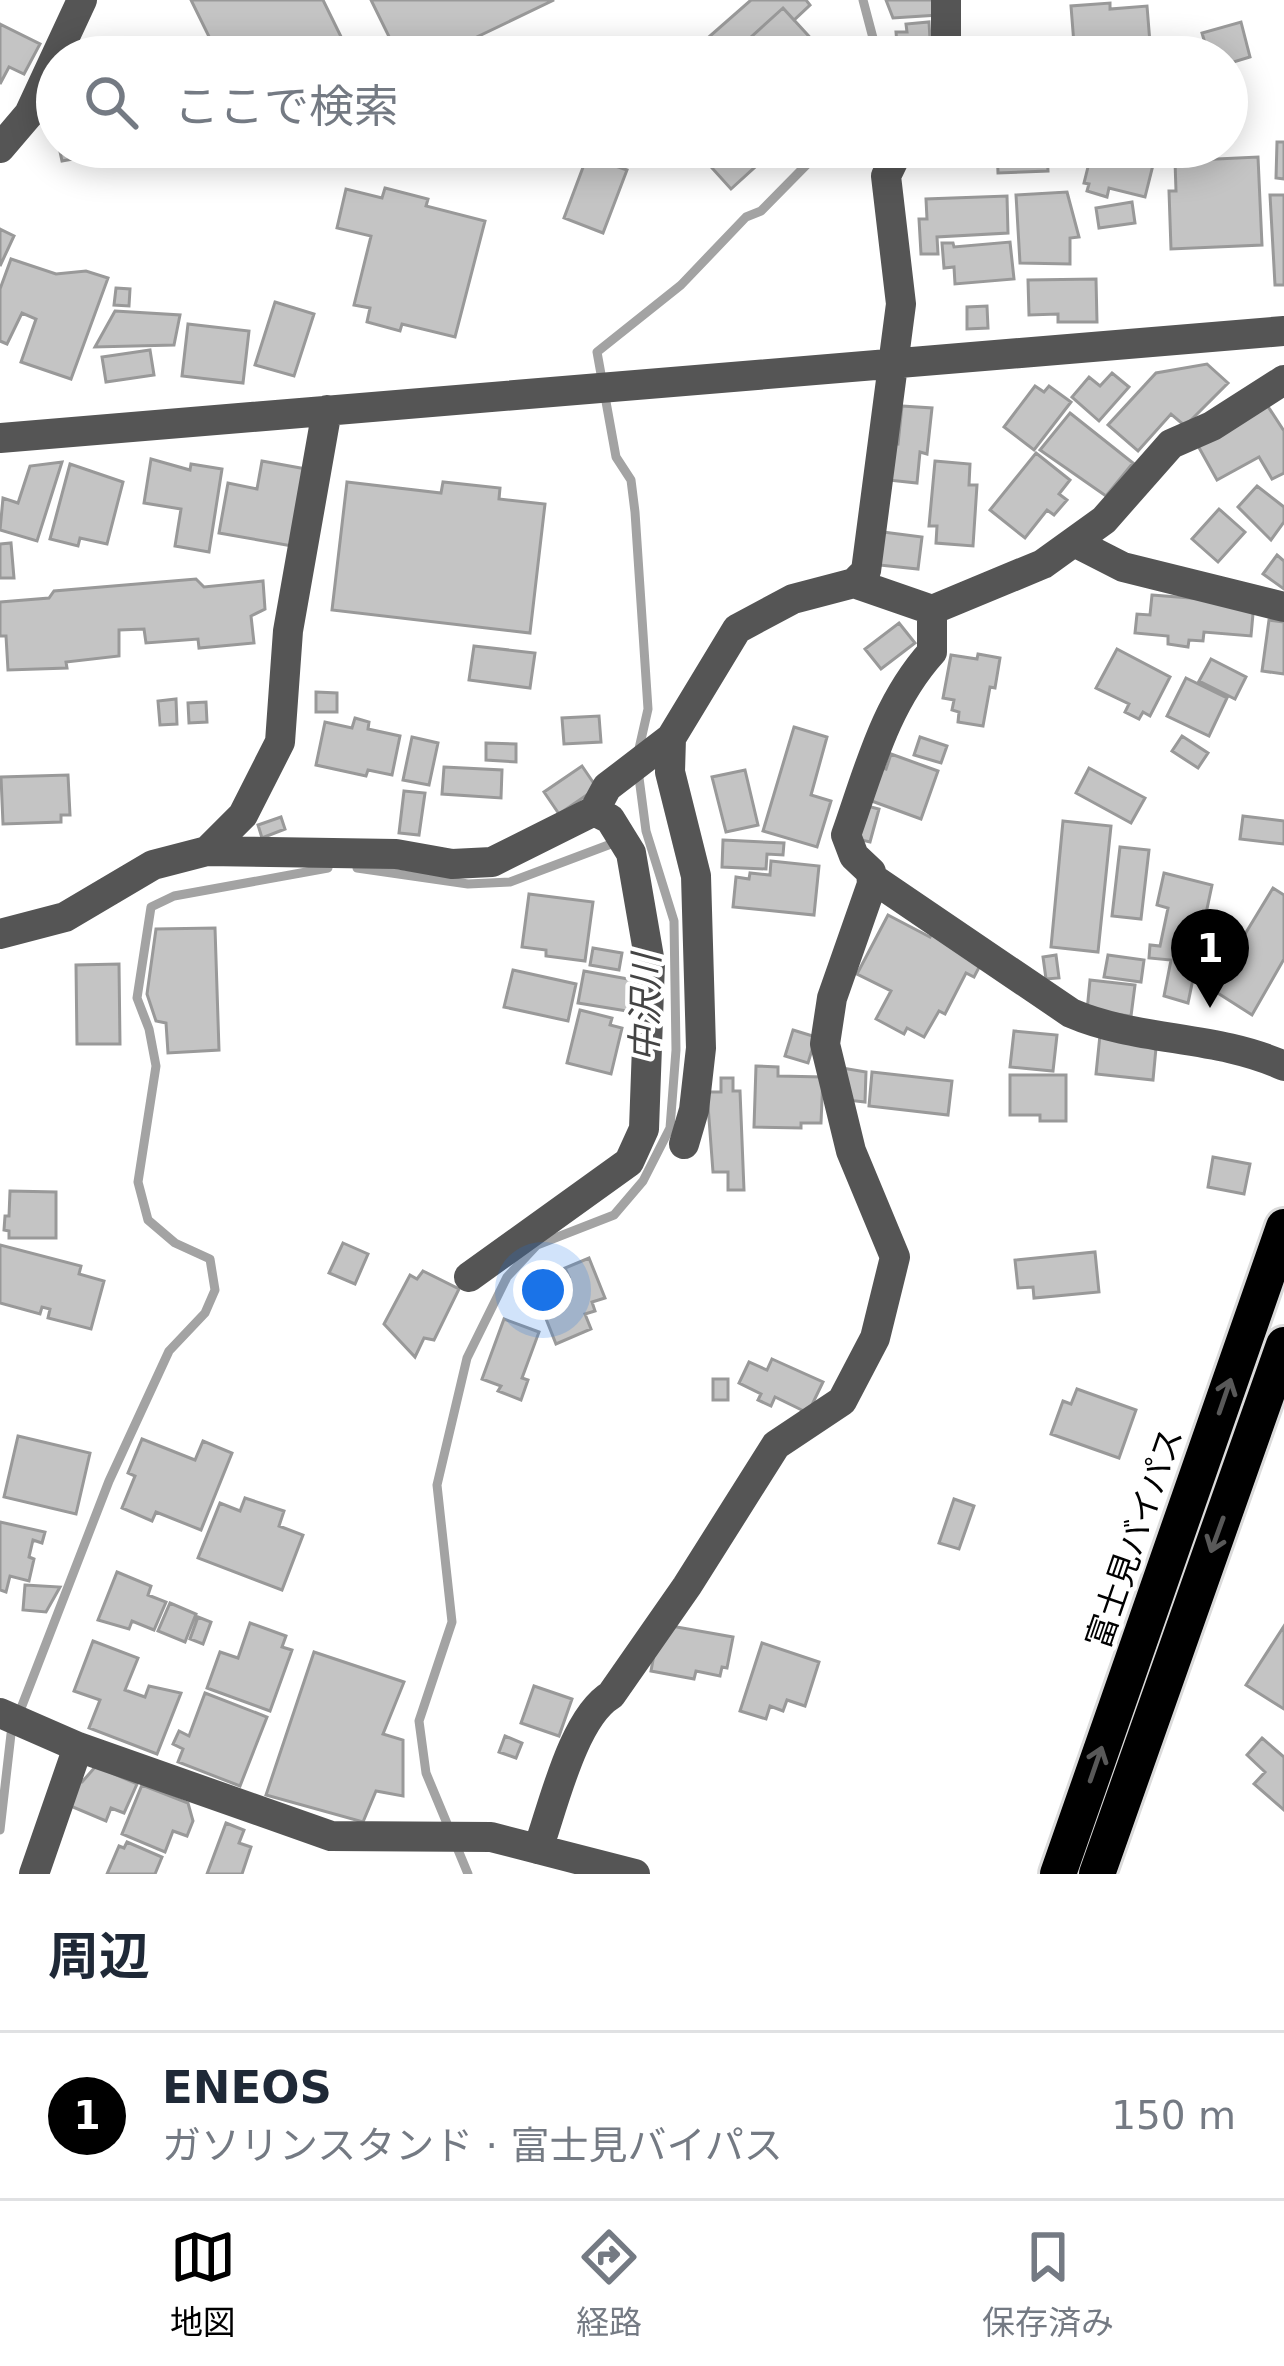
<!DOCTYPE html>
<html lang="ja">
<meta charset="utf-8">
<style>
body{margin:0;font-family:"DejaVu Sans","Noto Sans JP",sans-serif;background:#f6f6f7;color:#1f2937}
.you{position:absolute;left:543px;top:1290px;width:42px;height:42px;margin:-30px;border:9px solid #fff;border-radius:50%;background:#1a73e8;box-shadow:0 0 0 18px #1a73e833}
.badge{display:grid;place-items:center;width:78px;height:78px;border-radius:50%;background:#000;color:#fff;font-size:39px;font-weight:700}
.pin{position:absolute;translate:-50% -99px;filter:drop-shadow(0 3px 6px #0008)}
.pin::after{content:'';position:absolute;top:63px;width:42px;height:36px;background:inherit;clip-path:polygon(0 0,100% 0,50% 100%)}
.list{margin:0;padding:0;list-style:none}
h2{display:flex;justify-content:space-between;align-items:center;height:156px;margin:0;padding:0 48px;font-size:51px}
h2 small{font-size:39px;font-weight:400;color:#747a83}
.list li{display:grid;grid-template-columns:78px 1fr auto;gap:36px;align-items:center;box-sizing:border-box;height:168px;padding:0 48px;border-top:3px solid #e0e1e3}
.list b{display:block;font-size:45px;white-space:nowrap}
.list p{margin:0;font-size:39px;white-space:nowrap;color:#747a83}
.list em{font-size:39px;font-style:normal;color:#747a83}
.icon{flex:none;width:66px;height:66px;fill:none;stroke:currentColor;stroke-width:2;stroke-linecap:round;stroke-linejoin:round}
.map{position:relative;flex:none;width:1284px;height:1874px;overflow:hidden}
.search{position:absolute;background:#fff;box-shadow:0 6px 30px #0003;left:36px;right:36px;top:36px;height:132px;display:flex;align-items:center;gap:30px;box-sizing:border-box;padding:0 42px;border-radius:66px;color:#747a83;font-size:45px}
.sheet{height:324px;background:#fff}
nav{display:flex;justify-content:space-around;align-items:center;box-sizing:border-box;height:168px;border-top:3px solid #e0e1e3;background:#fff;font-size:33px;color:#747a83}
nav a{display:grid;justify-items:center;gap:6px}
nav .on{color:#000}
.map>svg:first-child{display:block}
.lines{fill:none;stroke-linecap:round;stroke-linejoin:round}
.stream{stroke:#a3a3a3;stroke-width:9}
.building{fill:#c4c4c4;stroke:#999;stroke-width:3}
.highway-casing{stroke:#dbdbdb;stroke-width:42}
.minor{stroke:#555;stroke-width:30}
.highway{stroke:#000;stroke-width:36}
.oneway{stroke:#595959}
.labels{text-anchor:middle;stroke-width:9;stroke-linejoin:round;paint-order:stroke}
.street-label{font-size:33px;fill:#000;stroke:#fff}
.water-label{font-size:36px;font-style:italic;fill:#444;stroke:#fff}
</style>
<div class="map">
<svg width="1284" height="1874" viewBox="0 0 1284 1874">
<rect width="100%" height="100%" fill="#fff"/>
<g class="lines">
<!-- stream -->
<path class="stream" d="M863,0L878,57
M638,753L648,709L635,512L631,480L616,457L597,352L681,285L746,217L761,211L824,147
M357,868L468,884L510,882L619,841
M0,1830L11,1734L109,1481L169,1351L205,1313L215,1290L210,1259L175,1243L148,1220L138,1182L156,1066L149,1029L137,998L151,907L174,896L328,868
M468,1874L426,1773L419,1721L452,1622L437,1485L467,1358L507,1277L537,1245L614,1215L643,1181L670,1128L676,1050L674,921L646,831L638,770"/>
</g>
<!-- building -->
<path class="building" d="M191,0H323L351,57H219Z
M371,0H554L435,57H399Z
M751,0H806L810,5L794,20L783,8L729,57H686Z
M886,0H937L938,15L893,18Z
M1110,3V9L1147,6L1150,43L1138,44L1140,57H1075L1071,6Z
M783,8L828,57H729Z
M929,22L931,57H898L896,32H907L906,24Z
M1241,22L1250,57L1227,64V57H1209L1202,33Z
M0,24L40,44L24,74L9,67L0,84Z
M1277,142H1284V179L1276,178Z
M59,147H94L95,155L62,161Z
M586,147L616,149L610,164L627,170L603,233L564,218L585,162L581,160Z
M693,147H777L731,189Z
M997,147H1068V151L1047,152L1048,171L998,173Z
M1093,147H1133L1156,153L1145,197L1109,188L1107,197L1087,191L1089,184L1084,183Z
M1258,157L1262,245L1171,249L1169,191H1176L1175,161Z
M385,188L428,199L426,206L485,221L455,337L402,324L400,331L367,322L370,308L354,305L371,236L337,228L346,189L382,198Z
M1067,192L1079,237L1070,238V264L1020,263L1016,195Z
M1270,195H1284V285H1275Z
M1007,196L1008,233L937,237L938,254H921L919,219H927L926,199Z
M1132,202L1135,223L1099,228L1096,208Z
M0,229L14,236L0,266Z
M1010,242L1014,279L955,284L954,267L944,268L942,243H953L954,247Z
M11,259L56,274L86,271L108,278L71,379L21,362L36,319L22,313L7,344L0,341V289Z
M1096,279L1097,322H1058V314L1029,315L1028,280Z
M116,288L130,289L129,306L114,305Z
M275,302L314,314L294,376L255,365Z
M987,306L988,328L967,329V307Z
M115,311L180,315L174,345L95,347Z
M188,324L249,331L243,383L182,376Z
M150,350L154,375L106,382L102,357Z
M1207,364L1228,383L1185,426L1171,414L1138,451L1108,425L1156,373Z
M1112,373L1129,387L1099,421L1072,397L1089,377L1100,386Z
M1035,386L1044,392L1049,386L1071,402L1034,450L1004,427Z
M1267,405L1284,431V473L1272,479L1259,457L1217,480L1197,444Z
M902,406L932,408L927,454L920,452L917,483L888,480L892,443L898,444Z
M1070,413L1133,463L1106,496L1040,450Z
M1036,453L1070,480L1059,494L1067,500L1054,515L1047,510L1025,538L990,510Z
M151,459L190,470L191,464L222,469L209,552L175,546L181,509L144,503Z
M262,461L306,469L292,546L219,533L228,483L257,489Z
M935,461L970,464L969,485H977L973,546L936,543L937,526H929Z
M62,462L37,541L0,530L3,498L18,503L30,466Z
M70,464L123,482L107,544L80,538L78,546L50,539Z
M347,482L441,493L443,482L500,488L499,499L545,504L530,633L332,610Z
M1257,486L1284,507V522L1271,540L1238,507Z
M1219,509L1245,532L1218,562L1192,539Z
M883,532L922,537L918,569L879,565Z
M11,543L14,578H0V544Z
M1277,555L1284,561V589L1263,574Z
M196,579L204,587L263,581L265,609L251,616L254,643L199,648L198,639L146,643L144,629L119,630V656L66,662L67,668L8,670L6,636H0V602L49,598L54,591Z
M1152,595L1254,603L1251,636L1204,632L1203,641L1189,640L1188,647L1168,644V636L1135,633L1137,614L1150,615Z
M1269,620L1284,622V674L1262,671Z
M899,623L915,643L881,669L865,649Z
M474,646L535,653L530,688L469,680Z
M1117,649L1170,677L1150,716L1143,712L1139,719L1125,712L1129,704L1096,688Z
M978,654L1000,658L995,688L990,687L983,726L958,722L959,712L952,710L954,700L943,698L951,655L977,659Z
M1211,659L1246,677L1235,699L1199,681Z
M1186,678L1227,698L1209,736L1167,716Z
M316,692L337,693V712H316Z
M176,699L177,724L160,725L158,701Z
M206,702L207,722L189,723L188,703Z
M599,716L601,742L564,744L562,718Z
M355,718L369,722L368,729L400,736L392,775L368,770L366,776L316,765L325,722L352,728Z
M794,727L827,737L811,795L831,801L817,847L763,831Z
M1182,736L1208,753L1198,768L1172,751Z
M412,737L438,743L429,785L403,780Z
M920,737L947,746L941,763L914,755Z
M486,743L516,744V762L486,760Z
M891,754L938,771L921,819L869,800L880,767L886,769Z
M582,766L597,788L559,814L544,792Z
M444,767L502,770L501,798L442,794Z
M1089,768L1145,798L1131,823L1076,793Z
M745,770L758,825L726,832L712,777Z
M68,775L70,815H61V822L3,824L1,777Z
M404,791L425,793L419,835L399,833Z
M867,806L879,809L870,842L857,839Z
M1243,816L1284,821V844L1240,839Z
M281,817L285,829L262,838L258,825Z
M1063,821L1111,826L1098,952L1051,947Z
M723,840L784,843L783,855L767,854L766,869L722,867Z
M1120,847L1149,850L1141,919L1112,916Z
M771,861L819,866L814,915L733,907L736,877L749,879L750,873L770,875Z
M1164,873L1212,885L1204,923L1239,944L1273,888L1284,895V959L1252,1015L1213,990L1226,968L1198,955L1188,1003L1164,996L1171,960L1149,958L1150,945L1160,946L1168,908L1157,905Z
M529,894L593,902L585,961L546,956V950L522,947Z
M888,915L930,937L933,931L984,958L974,977L966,973L945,1014L939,1011L924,1037L907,1028L904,1034L876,1019L891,991L857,974Z
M215,928L219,1050L168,1053L166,1023L156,1021L147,994L156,929Z
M593,948L622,953L619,970L590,965Z
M1056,955L1059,978L1046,979L1043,957Z
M1108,955L1144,960L1141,982L1104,977Z
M119,964L120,1044H77L76,965Z
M513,970L576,984L568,1021L504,1007Z
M584,971L639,981L633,1012L578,1003Z
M1090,980L1135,985L1131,1016L1087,1011Z
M580,1010L612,1018L610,1025L622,1028L611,1074L567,1063Z
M793,1030L816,1037L808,1063L785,1056Z
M1014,1031L1057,1035L1053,1071L1010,1067Z
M1100,1035L1156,1048L1153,1080L1096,1074Z
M756,1066L778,1067V1076L823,1077L821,1123H801V1128L754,1127Z
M842,1068L866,1072L865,1102L847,1100Z
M872,1072L952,1081L948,1115L869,1106Z
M1010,1075H1066V1121H1040V1115H1010Z
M721,1078H733V1091H740L744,1190H728V1172H713L707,1092H721Z
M1213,1157L1250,1164L1244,1194L1208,1187Z
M10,1191L56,1192V1238H9V1231L4,1230L5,1216H9Z
M343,1243L368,1254L355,1284L329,1273Z
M0,1245L81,1266L79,1274L104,1281L91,1329L48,1318L50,1309L42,1307L40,1314L0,1303Z
M1095,1252L1099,1292L1034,1298L1033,1287L1018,1288L1015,1260Z
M589,1258L605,1298L592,1302L595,1311L585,1314L591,1329L556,1344L535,1291L569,1277L565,1268Z
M423,1271L459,1289L434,1340L424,1338L415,1357L384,1324L410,1275L417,1279Z
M504,1319L539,1332L522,1378L528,1380L521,1400L498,1391L501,1386L482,1379Z
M772,1359L823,1382L808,1413L775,1397L771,1406L758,1400L761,1394L739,1383L749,1362L767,1370Z
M713,1379H728V1400H713Z
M1077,1389L1136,1410L1119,1458L1051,1434L1063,1401L1071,1404Z
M18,1436L90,1453L76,1514L4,1497Z
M142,1439L195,1460L203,1441L232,1453L201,1530L156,1512L152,1521L122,1508L135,1476L128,1473Z
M245,1498L284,1511L279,1526L303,1535L282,1590L198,1558L220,1503L240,1511Z
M954,1499L974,1506L959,1549L939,1543Z
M0,1522L45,1532L42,1543L33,1540L29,1557L34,1559L29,1581L10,1576L6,1592L0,1590Z
M117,1572L151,1586L148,1595L166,1602L154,1630L132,1621L129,1629L98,1620Z
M25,1585L60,1587L46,1612L23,1610Z
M170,1603L196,1614L185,1642L158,1631Z
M198,1617L211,1622L203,1644L190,1639Z
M250,1623L286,1636L282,1647L292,1650L270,1711L207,1688L220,1652L238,1658Z
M671,1626L733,1637L727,1668L722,1667L720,1676L696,1671L694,1679L651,1671L656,1643Z
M1284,1626V1709L1246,1685Z
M93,1641L138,1658L125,1690L145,1697L149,1686L181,1693L157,1754L89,1728L100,1700L74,1691Z
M762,1643L819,1662L805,1706L787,1700L783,1711L770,1706L766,1719L740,1711Z
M314,1652L404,1682L383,1734L403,1740V1796L376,1791L363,1822L266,1795Z
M534,1686L572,1699L559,1736L521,1723Z
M205,1693L267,1717L240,1786L178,1762L183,1749L173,1744L179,1731L189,1736Z
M505,1736L522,1743L516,1758L499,1752Z
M1262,1738L1284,1757V1810L1254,1784L1265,1772L1247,1755Z
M96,1766L137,1784L124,1813L111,1808L106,1821L68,1805L78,1782H82Z
M142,1785L188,1803L193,1821L187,1836L173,1831L165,1852L122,1834Z
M226,1823L244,1830L239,1843L251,1847L242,1874H207Z
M127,1842L162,1857L155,1874H107L119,1846L124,1848Z"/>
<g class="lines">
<!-- highway casing -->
<g class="highway-casing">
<path id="highway" d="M1058,1874L1284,1227
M1097,1874L1284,1345"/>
</g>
<!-- minor -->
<path class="minor" d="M946,0V57
M0,148L29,114L82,0
M0,438L1284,331
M1074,542L1123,567L1284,607
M854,583L932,610L1043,564L1104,520L1171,444L1212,426L1284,380
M207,851L396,854L452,864L492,862L594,811L607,787L671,738
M872,878L1071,1013C1138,1042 1217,1035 1284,1066
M0,934L65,917L153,865L207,851L243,815L280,742L288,631L327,410
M684,1144L694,1110L701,1048L696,876L670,772L671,738L737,629L793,599L854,583L866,571L901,304L886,176L900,147
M469,1277L629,1162L644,1129L650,963L631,853L610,819L594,811
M0,1713L78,1747L331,1836L491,1837L635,1874
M538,1849C553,1807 573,1718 611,1695L687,1586L776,1445L842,1401L875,1338L895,1257L851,1151L825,1044L832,998L872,884L871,872L854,856L846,835C869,770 885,704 932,652V610
M34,1874L78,1747"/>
<!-- highway -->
<use href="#highway" class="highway"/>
</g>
<!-- one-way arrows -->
<defs><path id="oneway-shaft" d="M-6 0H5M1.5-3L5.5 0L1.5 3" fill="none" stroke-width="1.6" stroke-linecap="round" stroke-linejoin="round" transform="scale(3)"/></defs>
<g class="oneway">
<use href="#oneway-shaft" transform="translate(1225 1396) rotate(-71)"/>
<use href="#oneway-shaft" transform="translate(1217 1535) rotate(110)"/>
<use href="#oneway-shaft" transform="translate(1096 1764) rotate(-71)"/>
</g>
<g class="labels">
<!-- street labels -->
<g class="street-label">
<text transform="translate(1134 1538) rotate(-71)" y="12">富士見バイパス</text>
</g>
<!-- water labels -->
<g class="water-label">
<text transform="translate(645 1008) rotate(-89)" y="13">中沢川</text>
</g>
</g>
</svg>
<div class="you"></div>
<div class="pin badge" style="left:1210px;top:1008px">1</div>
<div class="search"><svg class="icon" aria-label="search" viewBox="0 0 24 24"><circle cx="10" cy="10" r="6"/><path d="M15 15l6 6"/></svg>ここで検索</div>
</div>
<section class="sheet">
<h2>周辺<small></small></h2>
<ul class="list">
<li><span class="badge">1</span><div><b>ENEOS</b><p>ガソリンスタンド · 富士見バイパス</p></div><em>150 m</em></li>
</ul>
</section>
<nav>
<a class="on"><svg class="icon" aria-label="map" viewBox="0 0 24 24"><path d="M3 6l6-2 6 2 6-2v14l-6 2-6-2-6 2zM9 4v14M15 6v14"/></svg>地図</a>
<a><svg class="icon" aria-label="directions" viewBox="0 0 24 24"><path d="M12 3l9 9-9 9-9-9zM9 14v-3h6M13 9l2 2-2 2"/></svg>経路</a>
<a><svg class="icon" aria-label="saved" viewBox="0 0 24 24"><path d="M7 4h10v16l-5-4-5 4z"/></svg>保存済み</a>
</nav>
